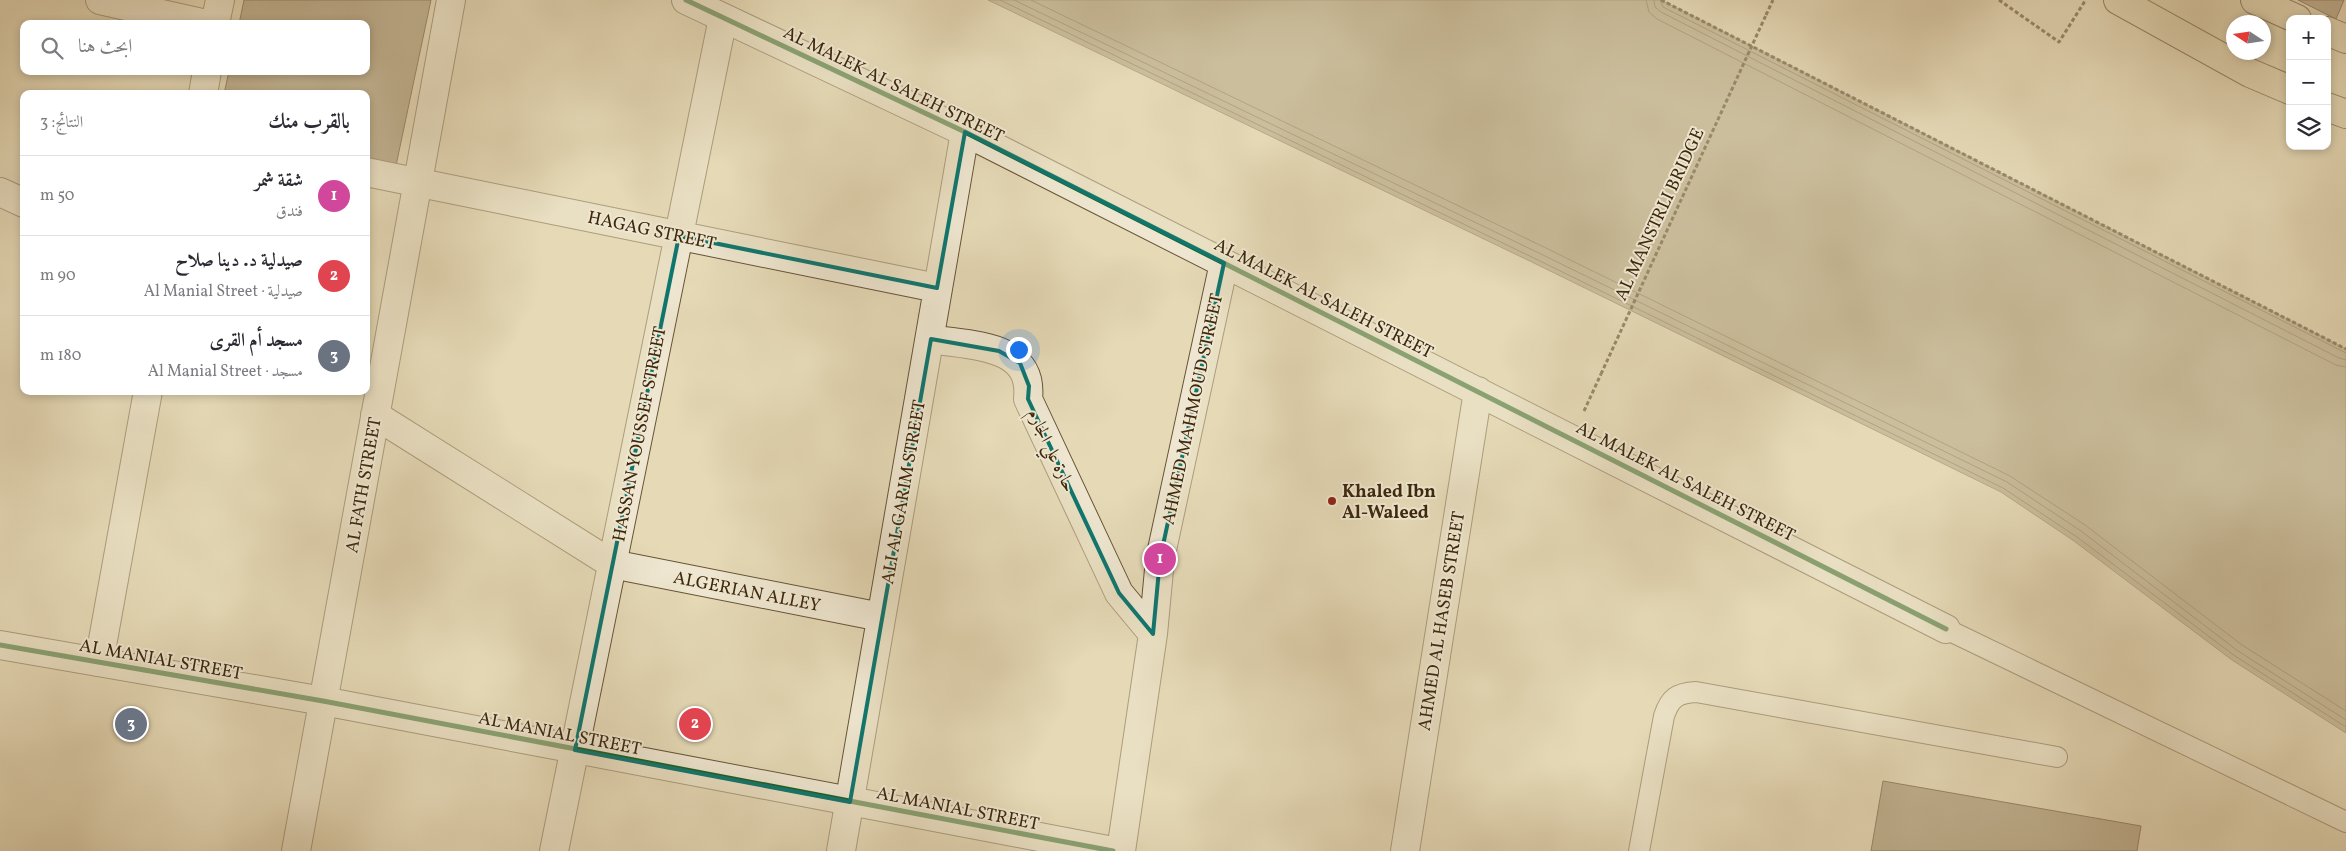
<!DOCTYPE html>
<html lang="ar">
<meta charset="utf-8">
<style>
body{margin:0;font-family:Vollkorn,Amiri,serif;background:#f7f7f7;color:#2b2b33;direction:rtl}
.controls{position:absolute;right:15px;top:15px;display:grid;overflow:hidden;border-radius:10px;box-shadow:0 2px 8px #0003}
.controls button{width:45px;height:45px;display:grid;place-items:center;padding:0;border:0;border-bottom:1px solid #e1e1e2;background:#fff;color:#2b2b33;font:25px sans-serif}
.compass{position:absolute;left:2226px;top:15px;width:45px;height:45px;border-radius:50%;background:#fff;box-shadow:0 2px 8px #0003;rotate:282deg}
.you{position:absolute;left:1018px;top:349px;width:18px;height:18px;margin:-12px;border:4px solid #fff;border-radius:50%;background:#1a73e8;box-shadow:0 0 0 8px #1a73e833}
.badge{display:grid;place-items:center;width:32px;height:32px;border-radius:50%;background:#111827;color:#fff;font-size:16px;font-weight:700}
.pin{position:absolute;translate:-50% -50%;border:2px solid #fff;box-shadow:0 1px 5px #0006}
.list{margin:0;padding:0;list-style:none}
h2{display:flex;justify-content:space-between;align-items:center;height:65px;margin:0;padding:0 20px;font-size:21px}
h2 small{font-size:16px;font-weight:400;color:#7c7c81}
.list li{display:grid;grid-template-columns:32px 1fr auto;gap:15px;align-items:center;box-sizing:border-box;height:80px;padding:0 20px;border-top:1px solid #e1e1e2}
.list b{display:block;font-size:19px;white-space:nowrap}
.list p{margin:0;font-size:16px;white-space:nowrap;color:#7c7c81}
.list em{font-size:16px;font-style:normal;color:#7c7c81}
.icon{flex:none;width:28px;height:28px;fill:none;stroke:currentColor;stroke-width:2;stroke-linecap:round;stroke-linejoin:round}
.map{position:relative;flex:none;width:2346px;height:851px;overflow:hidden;direction:ltr}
.search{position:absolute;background:#fff;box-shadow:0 2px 8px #0003;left:20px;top:20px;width:350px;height:55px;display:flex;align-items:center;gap:12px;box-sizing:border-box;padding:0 18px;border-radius:10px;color:#7c7c81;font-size:19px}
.panel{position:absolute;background:#fff;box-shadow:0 2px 8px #0003;left:20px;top:90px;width:350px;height:305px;border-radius:10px;direction:rtl}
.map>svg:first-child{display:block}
.water{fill:#ac9d7d;stroke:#806e50}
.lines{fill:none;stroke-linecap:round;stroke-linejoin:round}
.shore{stroke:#746245;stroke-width:1}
.building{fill:#948465;stroke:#3d280d}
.service-casing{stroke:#675437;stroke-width:22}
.minor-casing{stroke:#675437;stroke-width:30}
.tertiary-casing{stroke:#675437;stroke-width:30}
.trunk-casing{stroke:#3d280d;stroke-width:30}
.path{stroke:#3d280d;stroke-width:3;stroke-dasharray:4 2.5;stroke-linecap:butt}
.service{stroke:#eee6d0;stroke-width:20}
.minor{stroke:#eee6d0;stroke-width:28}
.tertiary{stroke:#eee6d0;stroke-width:28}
.trunk{stroke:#e5d9b6;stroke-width:28}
.path-bridge{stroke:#3d280d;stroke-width:3;stroke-dasharray:4 2.5;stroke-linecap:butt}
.cycleway-casing{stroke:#eee6d0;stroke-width:8}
.cycleway{stroke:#1b5e20;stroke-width:5}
.marked{fill:none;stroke:#0f766e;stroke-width:4;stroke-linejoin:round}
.poi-dot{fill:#8f2418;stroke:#eee6d0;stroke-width:2}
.labels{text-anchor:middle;stroke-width:4;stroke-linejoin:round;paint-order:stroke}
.street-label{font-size:18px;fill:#3d280d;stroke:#eee6d0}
.poi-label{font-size:18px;font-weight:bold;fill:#3d280d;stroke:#eee6d0;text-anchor:start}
</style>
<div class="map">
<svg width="2346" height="851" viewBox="0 0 2346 851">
<rect width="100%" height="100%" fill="#e5d9b6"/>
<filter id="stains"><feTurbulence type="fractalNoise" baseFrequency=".004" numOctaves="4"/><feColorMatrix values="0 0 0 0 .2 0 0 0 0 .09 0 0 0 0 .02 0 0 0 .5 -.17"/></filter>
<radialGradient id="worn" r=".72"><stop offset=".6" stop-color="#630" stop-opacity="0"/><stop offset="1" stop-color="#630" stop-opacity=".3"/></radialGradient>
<!-- water -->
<path class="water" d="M988,0H1661L2346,349V733L2232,660L2074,541L2001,492L1540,266Z"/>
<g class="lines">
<!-- shore -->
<path class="shore" d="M1000,0L1542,262L2003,488L2077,537L2235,656L2346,727
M1014,0L1545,256L2007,482L2081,531L2238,651L2346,720
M1031,0L1548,249L2010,476L2085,525L2242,645L2346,711
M1646,0L1649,12L1657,19L2336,365L2346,367
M1654,0L1655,7L1661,12L2339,358L2346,360
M1660,0L1663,7L2346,353"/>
</g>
<!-- building -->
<path class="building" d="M244,0H431L394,175L366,169V94H224L229,71H366V24H239Z
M2298,0H2344L2336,19Z
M1883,781L2141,826L2137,851H1871Z"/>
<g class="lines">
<!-- service casing -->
<g class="service-casing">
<path id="service" d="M1946,629L2346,822
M1639,851L1664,716C1670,698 1677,693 1696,692L2057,757"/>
</g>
<!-- minor casing -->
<g class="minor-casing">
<path id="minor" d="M100,0L206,24
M215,24L220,0
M203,94L207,71
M366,172L937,288
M0,192L24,203
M931,339C970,346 1034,343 1028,399L1119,593L1153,634
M375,415L612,564L881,617
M99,662L148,391
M296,851L451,0
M554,851L723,18
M841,851L965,132
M1121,851L1153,634L1160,559L1224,263"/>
</g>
<!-- tertiary casing -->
<g class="tertiary-casing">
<path id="tertiary" d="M686,0L965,132L1946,629
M0,645L323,701L1113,851
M1405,851L1478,391"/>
</g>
<!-- trunk casing -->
<g class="trunk-casing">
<path id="trunk" d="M2118,0L2250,73L2290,90
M2255,0L2297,19
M2327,31L2346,39
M2327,107L2346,114"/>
</g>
<!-- path -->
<path class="path" d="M1661,0L2346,349
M1999,0L2059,42L2085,1
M1766,15L1773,0
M1584,411L1601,374"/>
<!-- service -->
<use href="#service" class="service"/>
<!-- minor -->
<use href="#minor" class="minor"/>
<!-- tertiary -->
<use href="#tertiary" class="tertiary"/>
<!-- trunk -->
<use href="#trunk" class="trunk"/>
<!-- path-bridge -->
<path class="path-bridge" d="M1601,374L1766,15"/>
<!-- cycleway casing -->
<g class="cycleway-casing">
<path id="cycleway" d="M686,0L965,132L1946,629
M0,645L323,701L1113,851"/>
</g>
<!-- cycleway -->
<use href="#cycleway" class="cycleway"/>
</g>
<!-- marked area -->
<path d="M0 0H2346V851H0ZM965,132L1224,263L1160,559L1153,634L1119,593L1028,399L1029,386L1020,363L999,351L931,339L850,802L575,750L679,236L937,288Z" fill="#e5d9b6" fill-opacity=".55" fill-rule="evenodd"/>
<path class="marked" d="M965,132L1224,263L1160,559L1153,634L1119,593L1028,399L1029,386L1020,363L999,351L931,339L850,802L575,750L679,236L937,288Z"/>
<!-- markers -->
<circle class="poi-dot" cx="1332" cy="501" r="5"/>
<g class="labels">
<!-- street labels -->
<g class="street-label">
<text transform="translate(894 84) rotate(26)" y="6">AL MALEK AL SALEH STREET</text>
<text transform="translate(1659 214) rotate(-65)" y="6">AL MANSTRLI BRIDGE</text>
<text transform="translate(652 230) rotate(12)" y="6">HAGAG STREET</text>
<text transform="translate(1324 298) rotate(27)" y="6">AL MALEK AL SALEH STREET</text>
<text transform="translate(1192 409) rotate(-78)" y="6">AHMED MAHMOUD STREET</text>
<text transform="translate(639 434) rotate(-79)" y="6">HASSAN YOUSSEF STREET</text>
<text transform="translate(1052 450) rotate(65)" y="6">حارة علي الجارم</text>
<text transform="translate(1686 481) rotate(27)" y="6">AL MALEK AL SALEH STREET</text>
<text transform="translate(363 485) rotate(-80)" y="6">AL FATH STREET</text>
<text transform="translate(903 492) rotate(-80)" y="6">ALI AL GARIM STREET</text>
<text transform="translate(747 591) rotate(11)" y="6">ALGERIAN ALLEY</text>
<text transform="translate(1441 621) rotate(-81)" y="6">AHMED AL HASEB STREET</text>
<text transform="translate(161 659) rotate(10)" y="6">AL MANIAL STREET</text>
<text transform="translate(560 733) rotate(11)" y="6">AL MANIAL STREET</text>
<text transform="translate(958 808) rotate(11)" y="6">AL MANIAL STREET</text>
</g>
<!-- poi labels -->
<g class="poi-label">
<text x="1342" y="497">Khaled Ibn<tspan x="1342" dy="21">Al-Waleed</tspan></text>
</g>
</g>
<rect width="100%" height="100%" filter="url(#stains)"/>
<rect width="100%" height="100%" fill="url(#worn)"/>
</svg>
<div class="controls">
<button>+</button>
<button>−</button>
<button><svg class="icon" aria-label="layers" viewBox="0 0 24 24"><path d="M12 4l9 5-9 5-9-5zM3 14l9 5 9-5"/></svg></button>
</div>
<svg class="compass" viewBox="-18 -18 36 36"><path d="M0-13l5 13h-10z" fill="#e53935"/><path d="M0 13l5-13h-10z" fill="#7c7c81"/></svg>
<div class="you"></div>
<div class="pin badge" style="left:1160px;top:559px;background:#d1479c">1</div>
<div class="pin badge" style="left:695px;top:724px;background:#e0444e">2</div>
<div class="pin badge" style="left:131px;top:724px;background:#6b7280">3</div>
<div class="search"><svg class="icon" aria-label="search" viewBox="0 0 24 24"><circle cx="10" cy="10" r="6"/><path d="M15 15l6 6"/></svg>ابحث هنا</div>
<section class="panel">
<h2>بالقرب منك<small>النتائج: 3</small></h2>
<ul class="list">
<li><span class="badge" style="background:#d1479c">1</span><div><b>شقة شمر</b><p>فندق</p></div><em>50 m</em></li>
<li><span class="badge" style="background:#e0444e">2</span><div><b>صيدلية د. دينا صلاح</b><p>صيدلية · Al Manial Street</p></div><em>90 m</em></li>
<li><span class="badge" style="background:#6b7280">3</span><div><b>مسجد أم القرى</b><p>مسجد · Al Manial Street</p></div><em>180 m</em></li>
</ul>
</section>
</div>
